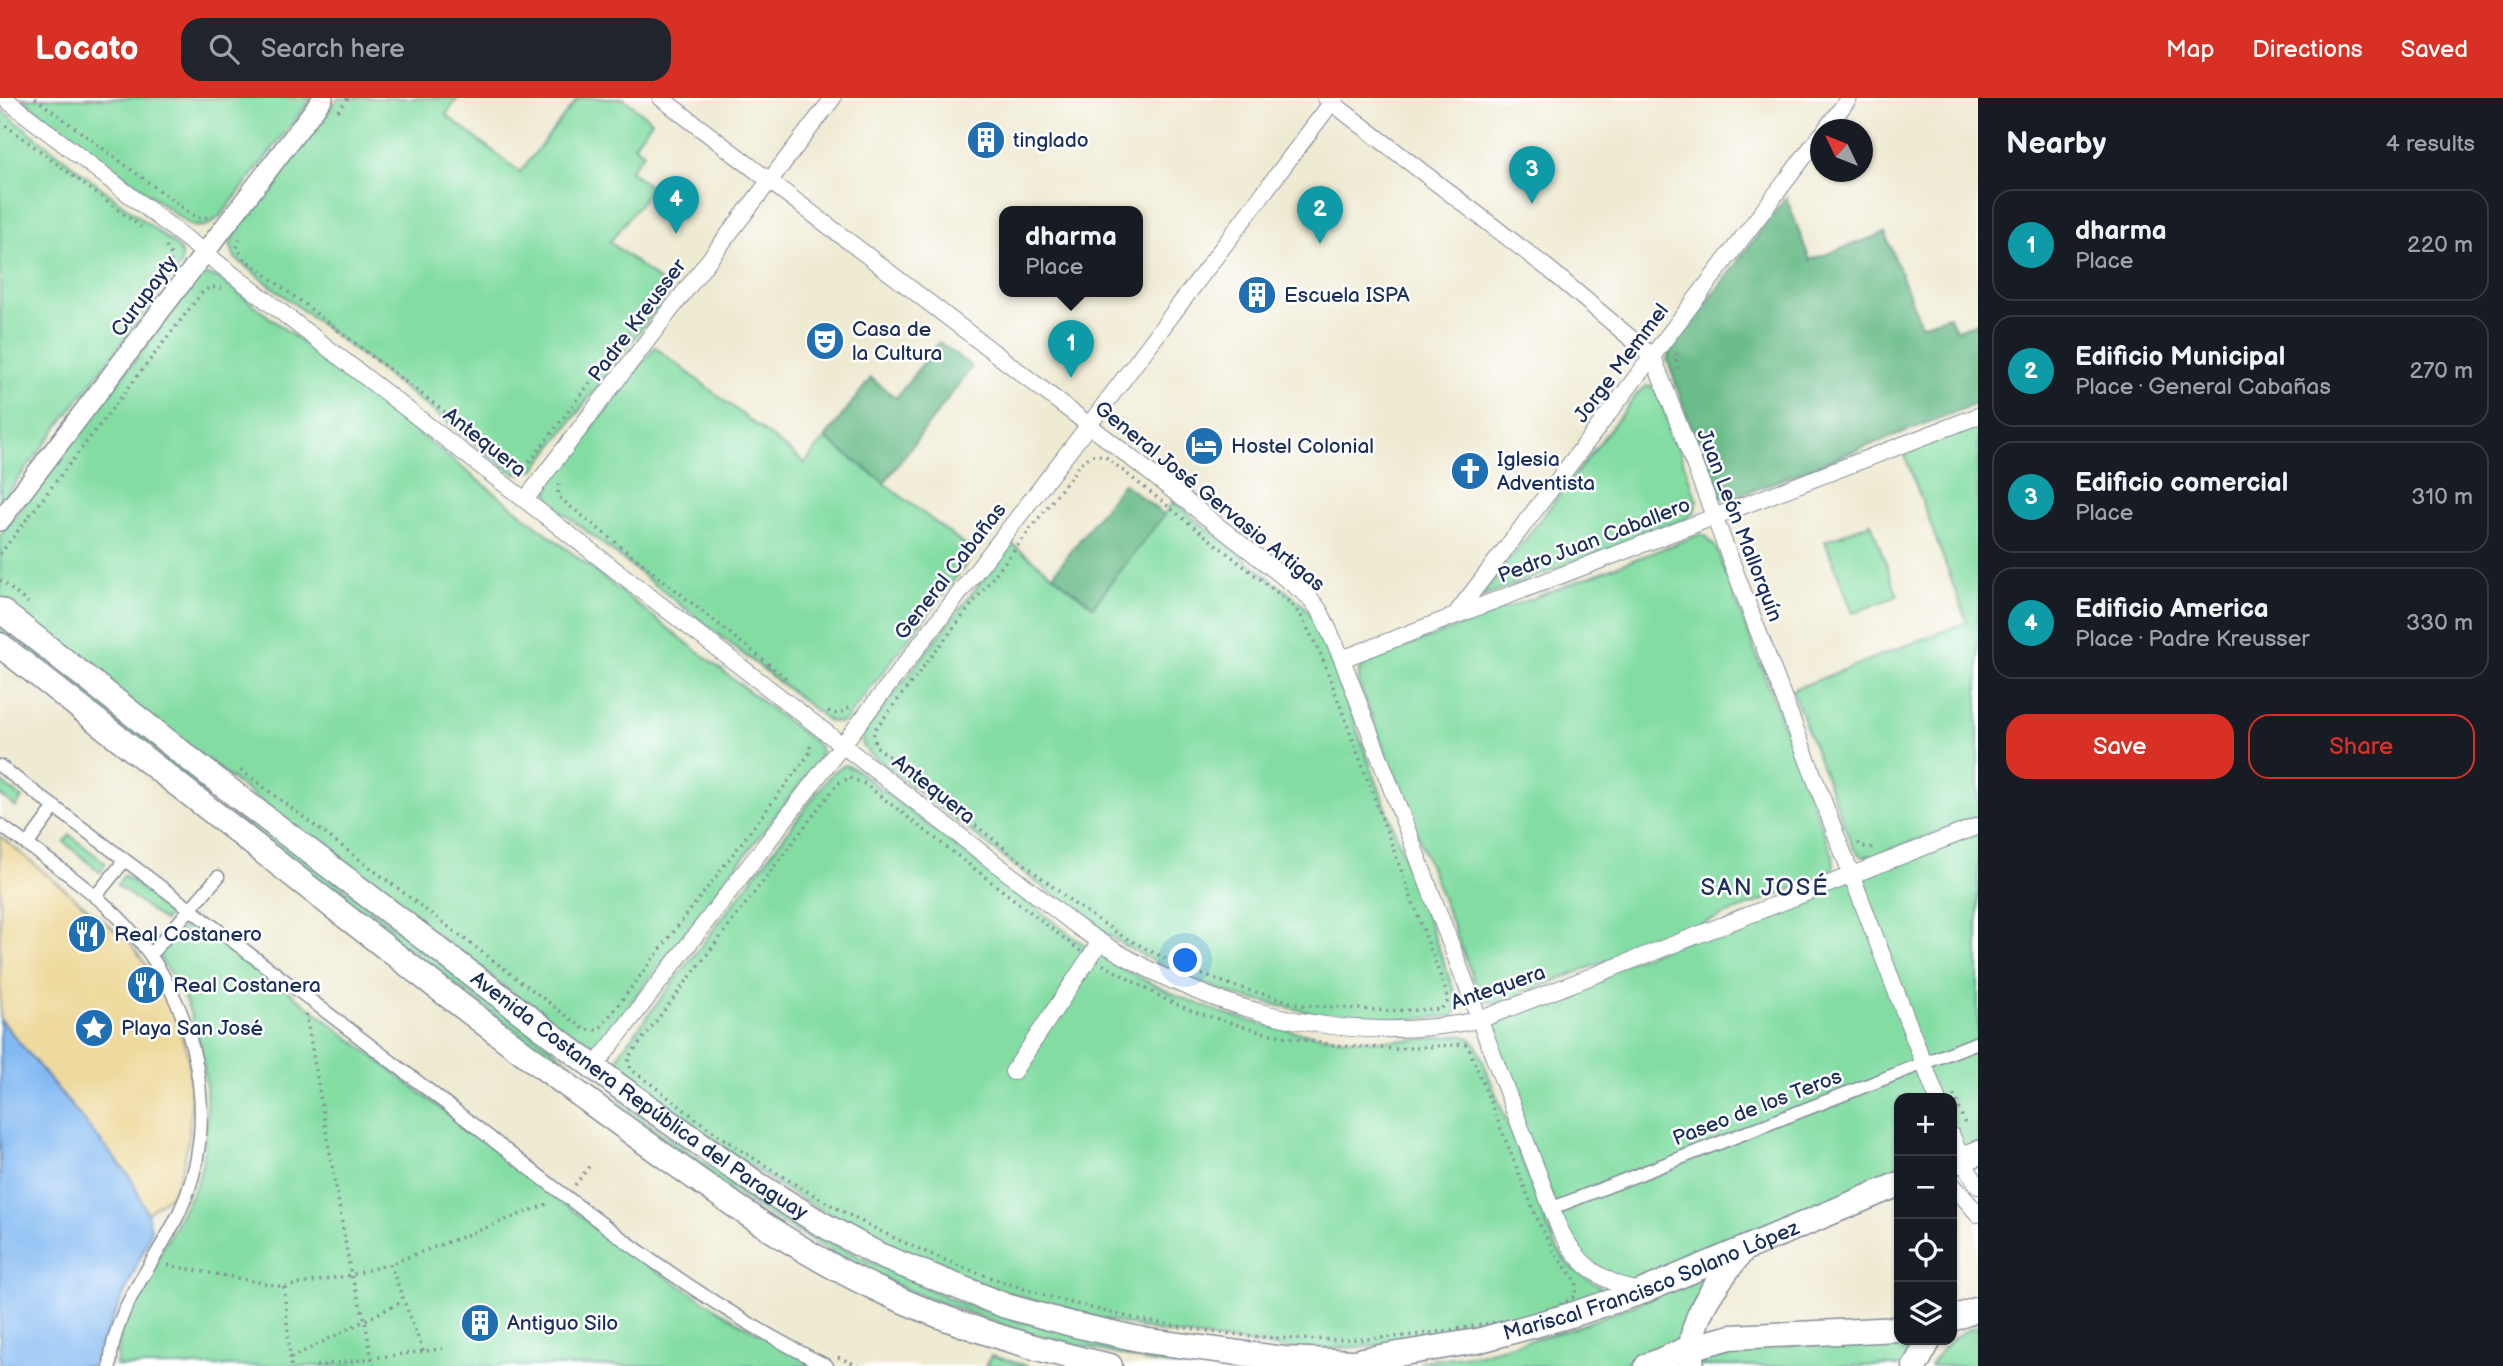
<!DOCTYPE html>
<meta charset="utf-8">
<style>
body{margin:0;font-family:"Balsamiq Sans",sans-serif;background:#20242c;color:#f1f3f6}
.controls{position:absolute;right:21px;bottom:21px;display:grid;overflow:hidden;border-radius:14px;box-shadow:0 2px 5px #0004}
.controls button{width:63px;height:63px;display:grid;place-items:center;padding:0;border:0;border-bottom:2px solid #363941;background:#171b24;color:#f1f3f6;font:35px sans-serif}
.compass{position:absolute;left:1810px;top:21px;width:63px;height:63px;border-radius:50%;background:#171b24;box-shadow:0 2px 5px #0004;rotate:313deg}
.you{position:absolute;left:1186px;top:863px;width:24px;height:24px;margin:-18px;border:5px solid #fff;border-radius:50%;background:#1a73e8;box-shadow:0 0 0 10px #1a73e833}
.badge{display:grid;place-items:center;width:46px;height:46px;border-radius:50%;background:#d93025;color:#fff;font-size:23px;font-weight:700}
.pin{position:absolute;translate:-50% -58px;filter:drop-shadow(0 2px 4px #0008)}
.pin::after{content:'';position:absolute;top:37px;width:24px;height:21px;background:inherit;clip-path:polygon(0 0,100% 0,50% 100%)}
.popup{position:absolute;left:999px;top:108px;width:144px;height:91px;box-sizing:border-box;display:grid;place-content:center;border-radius:14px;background:#171b24;filter:drop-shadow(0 2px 5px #0005);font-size:23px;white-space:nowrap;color:#9ea1a6}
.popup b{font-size:26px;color:#f1f3f6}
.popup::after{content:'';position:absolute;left:50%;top:100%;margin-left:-14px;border:14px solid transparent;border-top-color:#171b24}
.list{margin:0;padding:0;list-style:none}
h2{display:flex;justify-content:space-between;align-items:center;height:91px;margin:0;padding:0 28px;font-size:30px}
h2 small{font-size:23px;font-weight:400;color:#9ea1a6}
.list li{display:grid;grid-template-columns:46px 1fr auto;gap:21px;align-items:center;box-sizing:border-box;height:112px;margin:0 14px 14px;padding:0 14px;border:2px solid #363941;border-radius:21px}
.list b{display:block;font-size:26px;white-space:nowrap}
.list p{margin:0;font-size:23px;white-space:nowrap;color:#9ea1a6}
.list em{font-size:23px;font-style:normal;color:#9ea1a6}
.actions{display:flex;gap:14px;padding:21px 28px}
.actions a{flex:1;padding:16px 0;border:2px solid #d93025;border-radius:21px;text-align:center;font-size:24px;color:#d93025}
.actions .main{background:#d93025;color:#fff}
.icon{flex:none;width:38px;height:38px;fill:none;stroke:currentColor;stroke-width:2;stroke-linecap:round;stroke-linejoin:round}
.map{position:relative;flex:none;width:1978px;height:1268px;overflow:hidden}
header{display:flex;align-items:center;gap:42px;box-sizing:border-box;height:98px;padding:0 35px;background:#d93025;color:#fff}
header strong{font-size:33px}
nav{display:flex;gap:38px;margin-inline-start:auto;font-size:24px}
.search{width:490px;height:63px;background:#20242c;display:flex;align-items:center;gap:18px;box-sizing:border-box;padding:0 24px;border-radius:21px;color:#9ea1a6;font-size:26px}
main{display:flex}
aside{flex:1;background:#171b24}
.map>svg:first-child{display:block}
.green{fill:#83dda3;stroke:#4f8680;stroke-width:2}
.forest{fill:#6abc89;stroke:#427674;stroke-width:2}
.sand{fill:#eeda9e;stroke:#84847e;stroke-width:2}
.water{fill:#82b9f2;stroke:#4e74a8;stroke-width:2}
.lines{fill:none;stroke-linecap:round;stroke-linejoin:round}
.pedestrian-casing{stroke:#858c98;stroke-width:15}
.minor-casing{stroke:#858c98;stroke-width:18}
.tertiary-casing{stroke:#858c98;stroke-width:22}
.primary-casing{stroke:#858c98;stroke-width:27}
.path{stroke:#858c98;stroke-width:3.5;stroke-dasharray:2 5;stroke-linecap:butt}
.pedestrian{stroke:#fff;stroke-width:12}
.minor{stroke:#fff;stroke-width:16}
.tertiary{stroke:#fff;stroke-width:19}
.primary{stroke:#fff;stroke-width:24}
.labels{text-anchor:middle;stroke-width:5;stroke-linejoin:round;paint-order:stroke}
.poi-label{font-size:21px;fill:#1b2f5e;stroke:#fff;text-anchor:start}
.street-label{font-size:21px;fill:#1b2f5e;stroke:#fff}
.quarter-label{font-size:24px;letter-spacing:2px;fill:#1b2f5e;stroke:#fff}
</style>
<header>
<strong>Locato</strong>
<div class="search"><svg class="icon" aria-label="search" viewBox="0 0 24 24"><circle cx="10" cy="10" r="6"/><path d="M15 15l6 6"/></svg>Search here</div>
<nav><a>Map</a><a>Directions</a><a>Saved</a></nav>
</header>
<main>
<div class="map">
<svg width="1978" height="1268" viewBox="0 0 1978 1268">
<rect width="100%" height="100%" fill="#fff"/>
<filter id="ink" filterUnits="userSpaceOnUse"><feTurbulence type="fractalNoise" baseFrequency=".0143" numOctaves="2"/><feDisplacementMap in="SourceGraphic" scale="14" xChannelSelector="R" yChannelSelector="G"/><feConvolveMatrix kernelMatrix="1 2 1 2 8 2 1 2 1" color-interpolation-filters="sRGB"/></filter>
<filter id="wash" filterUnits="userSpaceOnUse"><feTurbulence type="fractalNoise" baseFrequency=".00686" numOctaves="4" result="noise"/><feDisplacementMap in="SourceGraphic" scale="28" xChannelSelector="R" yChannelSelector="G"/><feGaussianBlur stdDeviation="1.57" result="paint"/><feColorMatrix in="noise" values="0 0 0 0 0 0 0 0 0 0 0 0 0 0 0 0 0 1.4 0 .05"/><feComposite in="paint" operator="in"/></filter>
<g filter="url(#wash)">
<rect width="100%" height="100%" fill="#efead2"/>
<!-- green -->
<path class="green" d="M21,0H312L223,115C213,125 205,132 190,127Z
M338,0H458L446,17L520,74L578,0H623L652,23L634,47L644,55L630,73L652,90L610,144L671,192L535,371C525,377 519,378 509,372L235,160L230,146L240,127Z
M0,11L175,147C182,153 183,159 180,168L0,405Z
M206,177L219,180L228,187L819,648L821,654L817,664L605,938L593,947L579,946L0,504V438L195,184Z
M655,249L805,365L825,340L975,455L845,623L840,625L829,623L552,406C547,398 547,394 550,385Z
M1647,288L1655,290L1658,294L1697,402L1694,415L1684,422L1480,500L1638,295Z
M1978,326V718L1874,758H1861L1853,750L1792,592L1967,524L1904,355Z
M1173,404L1301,505L1313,520L1321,535L1458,903V911L1453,918L1397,922L1323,917L1241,899L1178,876L1125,848L1082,819L870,656C863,649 859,642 865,633L1011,445L1093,508Z
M1871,425L1898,498L1853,515L1825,443Z
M1701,436L1707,439L1716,450L1833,758L1834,769L1825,778L1500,904H1487L1479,895L1359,586V573L1368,563Z
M0,524L661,1035L758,1101L841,1150L955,1203L1018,1223L1252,1268H1176L1145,1263L1017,1232L909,1193L851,1165L754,1109L656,1039L458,889L161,662L0,533Z
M845,667L855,671L1076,841C1189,919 1324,957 1461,937L1470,940L1477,948L1555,1147L1567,1165L1580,1176L1607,1193L1513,1227L1377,1248L1298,1252L1160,1234L1069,1213L1021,1199L982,1186L896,1149L820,1111L779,1088L622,977L616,965L621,953L833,674Z
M0,683L22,700L16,709L0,697Z
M1978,728V1055L1952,1065V1000H1899V1086L1641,1194L1578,1162L1479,922Z
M70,737L106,766L100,774L64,744Z
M124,777L171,814L164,823L117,787Z
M192,819L601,1134L655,1172L743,1227L821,1268H116L121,1231L198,1083C216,1008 208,920 158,858Z
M1715,1175L1697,1202L1677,1242L1617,1268H1449L1419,1263L1479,1256L1571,1231Z
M1978,1228V1268H1930C1943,1248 1955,1235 1978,1228Z
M1917,1242L1906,1268H1700L1702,1258L1738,1249Z
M991,1258L1029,1268H985Z"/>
<!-- forest -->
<path class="forest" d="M1786,99L1810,162L1885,135L1921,227L1949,218L1956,232L1978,225V305L1731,401C1722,401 1717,397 1712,389L1667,261L1672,251Z
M939,244L972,269L884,385L825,340L871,280L896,300Z
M1123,385L1164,417L1093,508L1053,477Z"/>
<!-- sand -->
<path class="sand" d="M0,738L130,845L156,880L176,920L189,962L191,1002L189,1038L183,1068L172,1096L147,1115L131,1080L0,921Z"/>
<!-- water -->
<path class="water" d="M0,921L131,1080L147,1115L151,1130L149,1140L92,1268H0Z"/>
</g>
<g filter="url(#ink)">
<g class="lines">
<!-- pedestrian casing -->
<g class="pedestrian-casing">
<path id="pedestrian" d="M0,668C147,779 294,888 440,1001C565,1097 685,1198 827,1268
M0,727C43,759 92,790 128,829C196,904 224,1022 179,1115C155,1167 113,1209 110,1268
M27,747L55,709
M95,799L125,762
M151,856L218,779
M1550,1111L1978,944"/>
</g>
<!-- minor casing -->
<g class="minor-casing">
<path id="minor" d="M4,0L1078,829C1194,909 1337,951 1479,922L1978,728
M661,0L1089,327L1309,499L1320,513L1342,561L1559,1130C1579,1169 1600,1182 1641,1194
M1326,0L1550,172L1653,259L1937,1000
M1825,32L1849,0
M525,402L833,0
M1455,517L1820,38
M1342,561L1978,318
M594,969L1089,327L1335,0
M1013,974L1100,844
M1952,1038L1961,1061L1978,1088
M1952,1086L1978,1116"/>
</g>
<!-- tertiary casing -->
<g class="tertiary-casing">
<path id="tertiary" d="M0,423L323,0"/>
</g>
<!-- primary casing -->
<g class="primary-casing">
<g id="primary">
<path id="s1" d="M0,512L237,698L620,989L757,1086L820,1125L881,1158L1006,1208L1075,1227L1148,1243L1284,1261L1354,1264L1380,1268"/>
<path d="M0,547C144,661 288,774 433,886C511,946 590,1005 670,1062C736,1109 801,1155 875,1190C949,1226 1029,1250 1110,1268"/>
<path d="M1952,1065L1978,1055"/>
<path d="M1952,1221L1978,1211"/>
<path id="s2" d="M1362,1262L1477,1243L1571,1217L1641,1194L1899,1086"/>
<path d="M1647,1268L1690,1250L1731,1239L1899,1231"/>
<path d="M1692,1268C1685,1223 1715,1187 1742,1153"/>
<path d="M1915,1268L1929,1242"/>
</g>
</g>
<!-- path -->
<path class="path" d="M35,0L195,119L202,121L209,118
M338,13L348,0
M0,23L141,129
M240,141L237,150L244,160L514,367L520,368L532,361L656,198
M166,149L171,157L170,167
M1677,255L1676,262L1679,275
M1092,357H1099L1107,360L1289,504L1301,518L1322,559L1446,893L1448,903L1441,911L1387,913L1303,907L1237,889L1181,869L1124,839L1077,808L876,648L874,636L876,630L1083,363Z
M559,386L558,396L561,401L786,580
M0,456L204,192L215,189L222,190
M0,482L28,505
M828,613C837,618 842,615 849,609
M241,672L585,932H597L602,928L806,660L811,653L809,644
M850,680L865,686L1083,855L1164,901L1192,913L1261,934L1332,947L1396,951L1465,946L1469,951L1538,1123L1555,1156L1577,1184L1575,1197C1560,1215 1476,1228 1450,1232C1262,1264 1039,1213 870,1128C814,1099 759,1065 707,1029C681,1010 657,989 631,972L628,960L838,685Z
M1858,745L1863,749L1873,750
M306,916L351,1177L365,1222L373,1268
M1954,997L1966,1029
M575,1087L591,1066
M390,1166L423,1253
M168,1167L284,1189L351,1177L390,1166L550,1105
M284,1189L291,1268
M838,1259L859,1268
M291,1260L403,1203
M316,1268L447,1250"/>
<!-- pedestrian -->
<use href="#pedestrian" class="pedestrian"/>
<!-- minor -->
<use href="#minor" class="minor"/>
<!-- tertiary -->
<use href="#tertiary" class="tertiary"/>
<!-- primary -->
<use href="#primary" class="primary"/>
</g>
</g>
<!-- icons -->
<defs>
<g id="building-disc" transform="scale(2.0125)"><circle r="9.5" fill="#1f6fb2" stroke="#fff"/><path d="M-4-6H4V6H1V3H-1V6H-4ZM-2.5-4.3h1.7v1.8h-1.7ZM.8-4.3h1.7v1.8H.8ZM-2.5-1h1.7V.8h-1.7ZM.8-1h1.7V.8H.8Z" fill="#fff"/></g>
<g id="theatre-disc" transform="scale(2.0125)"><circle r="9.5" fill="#1f6fb2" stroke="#fff"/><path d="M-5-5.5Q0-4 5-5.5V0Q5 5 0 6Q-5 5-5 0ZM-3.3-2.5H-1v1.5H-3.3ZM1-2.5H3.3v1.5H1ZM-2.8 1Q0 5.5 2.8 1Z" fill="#fff"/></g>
<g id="hotel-disc" transform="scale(2.0125)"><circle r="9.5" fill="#1f6fb2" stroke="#fff"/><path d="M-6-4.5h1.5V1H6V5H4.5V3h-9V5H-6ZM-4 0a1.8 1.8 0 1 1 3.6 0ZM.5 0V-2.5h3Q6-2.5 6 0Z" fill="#fff"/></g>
<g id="church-disc" transform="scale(2.0125)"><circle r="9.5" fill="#1f6fb2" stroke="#fff"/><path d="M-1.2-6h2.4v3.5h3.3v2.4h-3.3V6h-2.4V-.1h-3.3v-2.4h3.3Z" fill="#fff"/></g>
<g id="restaurant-disc" transform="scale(2.0125)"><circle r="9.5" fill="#1f6fb2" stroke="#fff"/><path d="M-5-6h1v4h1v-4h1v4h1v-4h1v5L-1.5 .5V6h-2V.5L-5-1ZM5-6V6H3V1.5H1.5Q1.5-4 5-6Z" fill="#fff"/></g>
<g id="sight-disc" transform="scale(2.0125)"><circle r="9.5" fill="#1f6fb2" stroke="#fff"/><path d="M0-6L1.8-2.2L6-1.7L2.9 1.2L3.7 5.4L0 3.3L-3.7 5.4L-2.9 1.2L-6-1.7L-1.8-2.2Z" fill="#fff"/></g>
</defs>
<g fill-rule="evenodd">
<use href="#building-disc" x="986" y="42"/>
<use href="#building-disc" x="1257" y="197"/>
<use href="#theatre-disc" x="825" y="243"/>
<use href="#hotel-disc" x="1204" y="348"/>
<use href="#church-disc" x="1470" y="373"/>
<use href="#restaurant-disc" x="87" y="836"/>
<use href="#restaurant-disc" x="146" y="887"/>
<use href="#sight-disc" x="94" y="930"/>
<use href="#building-disc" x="480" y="1225"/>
</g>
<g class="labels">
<!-- poi labels -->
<g class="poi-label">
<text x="1013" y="49">tinglado</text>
<text x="1284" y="204">Escuela ISPA</text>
<text x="852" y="238">Casa de<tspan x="852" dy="24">la Cultura</tspan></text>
<text x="1231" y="355">Hostel Colonial</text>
<text x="1497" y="368">Iglesia<tspan x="1497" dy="24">Adventista</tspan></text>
<text x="114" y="843">Real Costanero</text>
<text x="173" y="894">Real Costanera</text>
<text x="121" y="937">Playa San José</text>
<text x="507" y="1232">Antiguo Silo</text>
</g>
<!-- street labels -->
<g class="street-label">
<text transform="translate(144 198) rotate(-53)" y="7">Curupayty</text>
<text transform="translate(637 222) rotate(-53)" y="7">Padre Kreusser</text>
<text transform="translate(1621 265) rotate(-53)" y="7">Jorge Memmel</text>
<text transform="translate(485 344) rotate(38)" y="7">Antequera</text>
<text transform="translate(1210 398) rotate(39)" y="7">General José Gervasio Artigas</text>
<text transform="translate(1740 427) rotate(69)" y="7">Juan León Mallorquín</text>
<text transform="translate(1594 442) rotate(-21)" y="7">Pedro Juan Caballero</text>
<text transform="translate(950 473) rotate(-52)" y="7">General Cabañas</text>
<text transform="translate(934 691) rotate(38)" y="7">Antequera</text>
<text transform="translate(1498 889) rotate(-19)" y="7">Antequera</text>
<text dy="7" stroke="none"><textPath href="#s1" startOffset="803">Avenida Costanera República del Paraguay</textPath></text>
<text transform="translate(1757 1009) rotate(-21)" y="7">Paseo de los Teros</text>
<text dy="7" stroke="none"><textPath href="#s2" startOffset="301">Mariscal Francisco Solano López</textPath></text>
</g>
<!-- quarter labels -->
<g class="quarter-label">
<text x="1765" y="797">SAN JOSÉ</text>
</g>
</g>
</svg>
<div class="controls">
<button>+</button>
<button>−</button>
<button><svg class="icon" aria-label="locate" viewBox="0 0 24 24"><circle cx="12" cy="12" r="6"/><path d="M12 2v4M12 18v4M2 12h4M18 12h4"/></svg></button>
<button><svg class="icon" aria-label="layers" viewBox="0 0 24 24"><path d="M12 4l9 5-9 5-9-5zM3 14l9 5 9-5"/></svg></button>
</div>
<svg class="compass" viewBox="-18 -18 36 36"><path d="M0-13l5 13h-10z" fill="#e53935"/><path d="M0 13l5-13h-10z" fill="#9ea1a6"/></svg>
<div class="you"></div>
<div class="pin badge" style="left:1071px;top:280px;background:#0f9aa8">1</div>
<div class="popup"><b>dharma</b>Place</div>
<div class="pin badge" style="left:1320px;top:146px;background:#0f9aa8">2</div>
<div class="pin badge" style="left:1532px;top:106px;background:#0f9aa8">3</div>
<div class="pin badge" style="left:676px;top:136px;background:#0f9aa8">4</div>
</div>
<aside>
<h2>Nearby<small>4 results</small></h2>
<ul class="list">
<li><span class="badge" style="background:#0f9aa8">1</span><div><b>dharma</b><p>Place</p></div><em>220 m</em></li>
<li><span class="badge" style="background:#0f9aa8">2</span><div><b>Edificio Municipal</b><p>Place · General Cabañas</p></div><em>270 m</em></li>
<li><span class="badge" style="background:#0f9aa8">3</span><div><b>Edificio comercial</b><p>Place</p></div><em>310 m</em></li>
<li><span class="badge" style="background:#0f9aa8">4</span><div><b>Edificio America</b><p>Place · Padre Kreusser</p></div><em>330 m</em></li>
</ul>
<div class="actions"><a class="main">Save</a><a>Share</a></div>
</aside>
</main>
